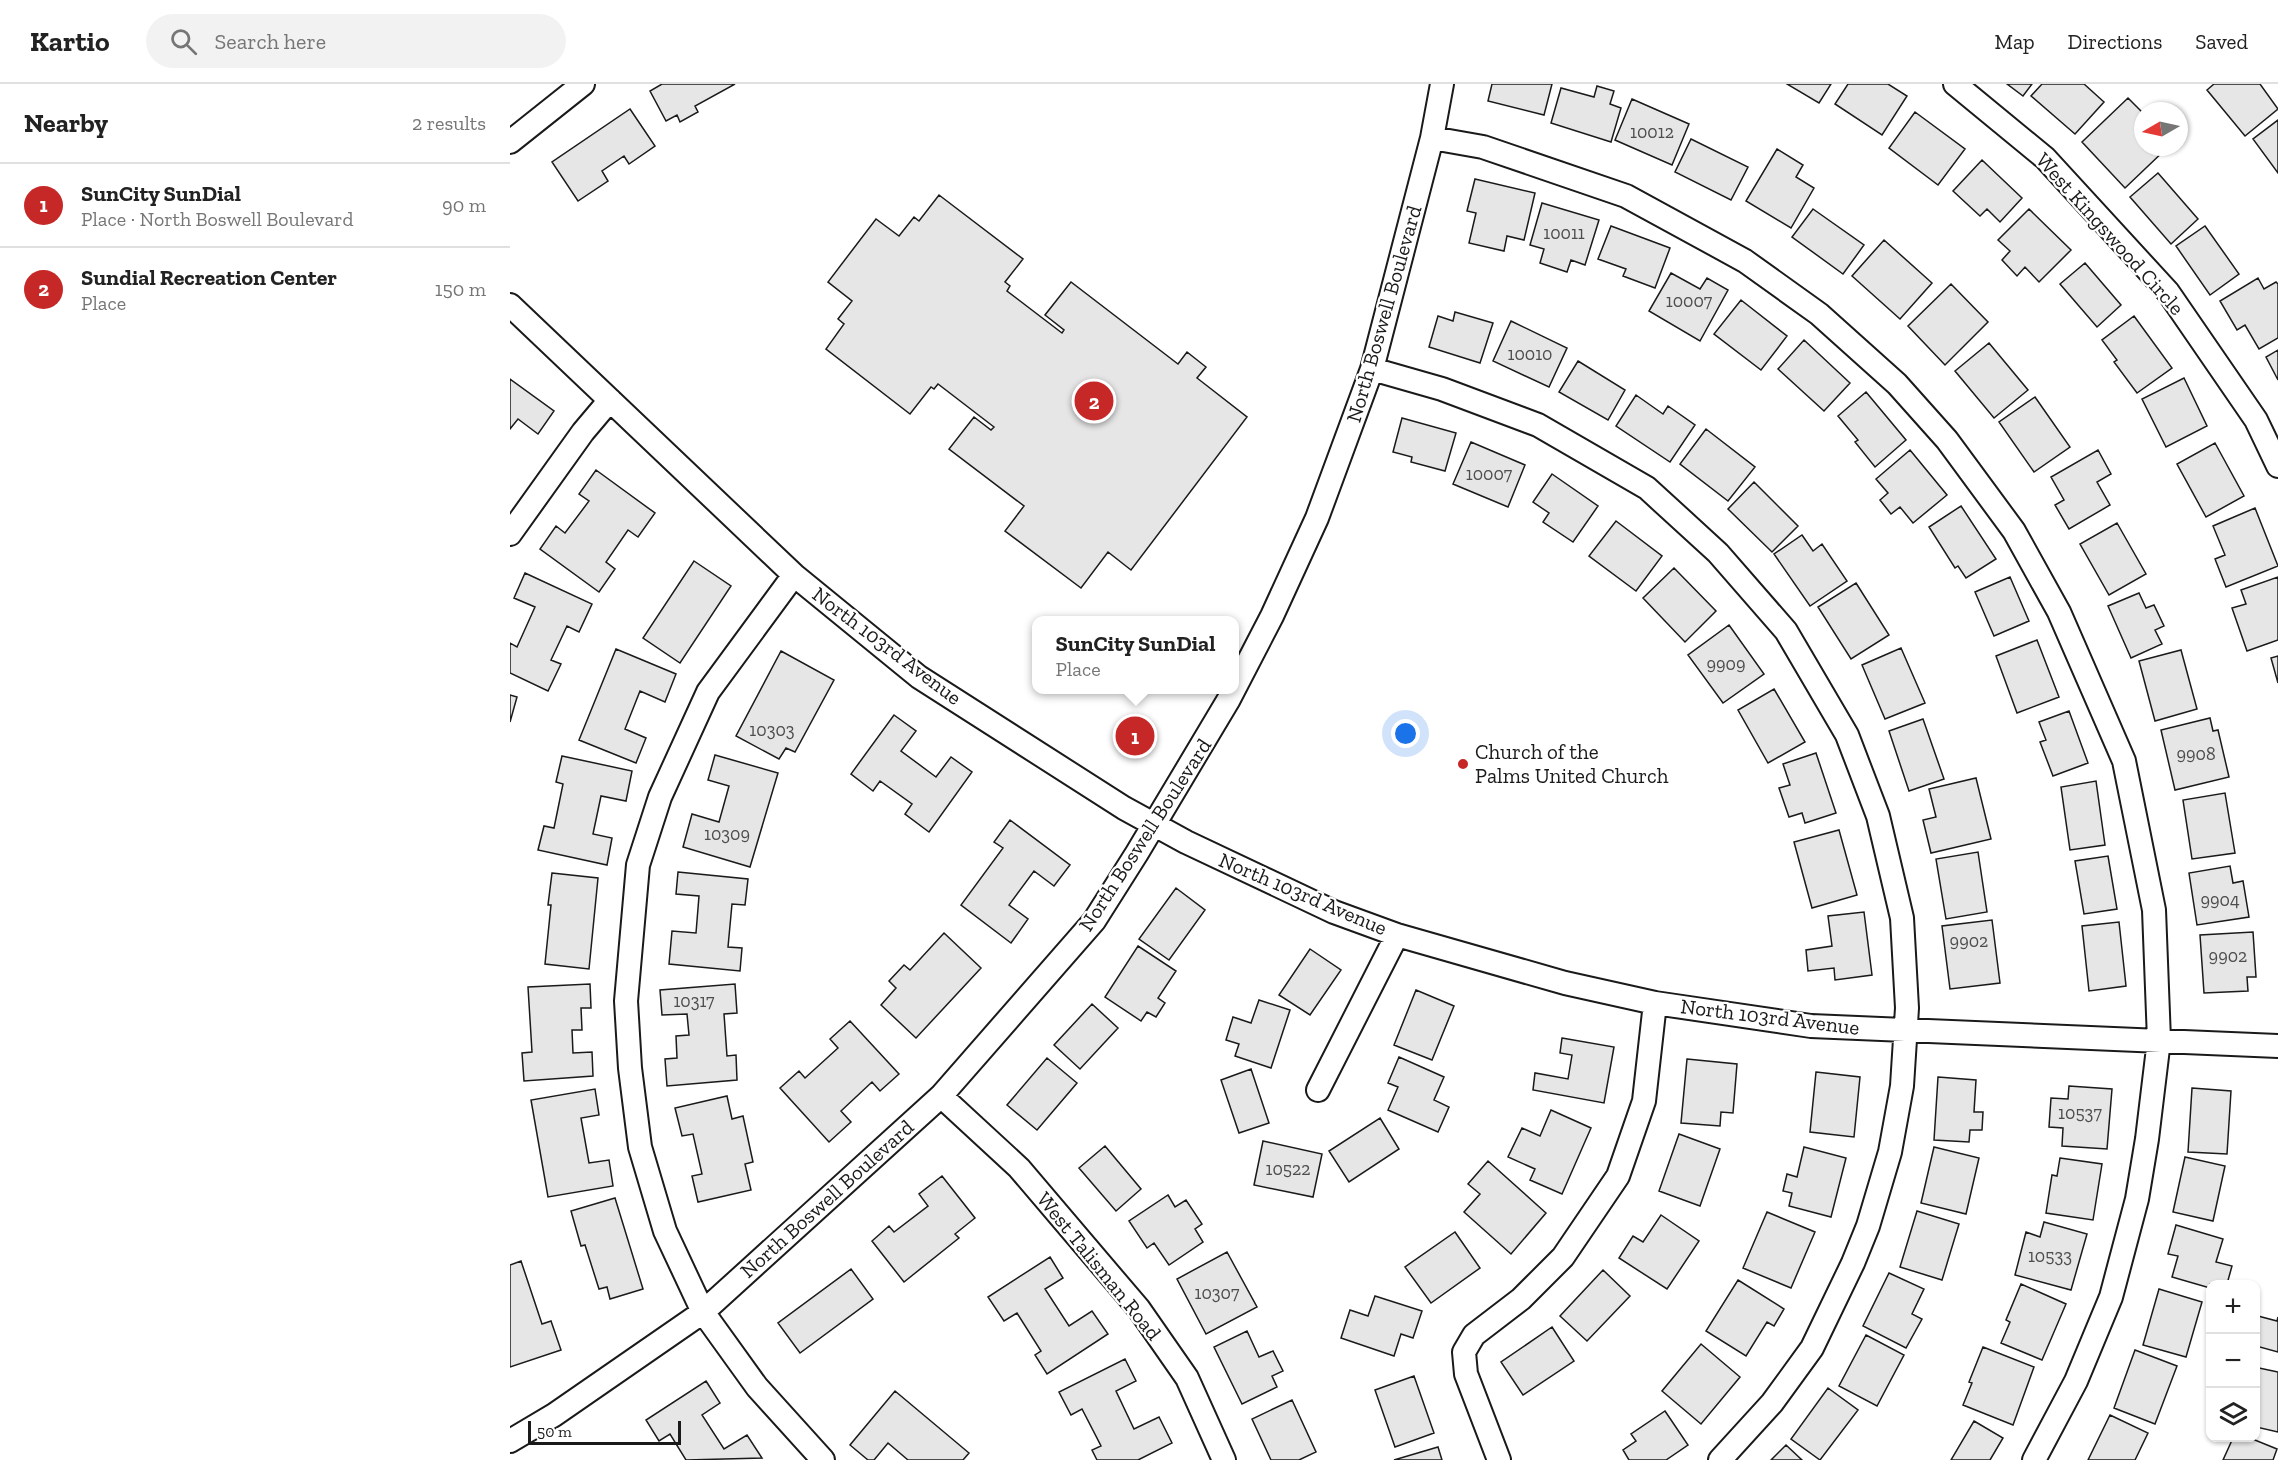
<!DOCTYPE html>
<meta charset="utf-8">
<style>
body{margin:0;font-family:"Zilla Slab",serif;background:#f2f2f2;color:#222}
.controls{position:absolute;right:18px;bottom:18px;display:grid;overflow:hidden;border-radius:12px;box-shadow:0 2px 4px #0004}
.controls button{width:54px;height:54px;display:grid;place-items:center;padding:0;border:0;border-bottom:2px solid #e0e0e0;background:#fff;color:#222;font:30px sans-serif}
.compass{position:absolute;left:1624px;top:18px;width:54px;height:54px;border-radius:50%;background:#fff;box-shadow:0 2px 4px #0004;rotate:261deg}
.scale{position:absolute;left:18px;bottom:15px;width:153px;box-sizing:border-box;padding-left:6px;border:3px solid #1a1a1a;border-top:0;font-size:16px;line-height:21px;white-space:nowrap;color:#1a1a1a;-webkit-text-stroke:4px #fff;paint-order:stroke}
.you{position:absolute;left:896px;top:650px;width:21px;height:21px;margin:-15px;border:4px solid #fff;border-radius:50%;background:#1a73e8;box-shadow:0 0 0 9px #1a73e833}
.badge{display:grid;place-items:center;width:39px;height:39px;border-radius:50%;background:#c62828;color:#fff;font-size:20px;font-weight:700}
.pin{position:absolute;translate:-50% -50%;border:3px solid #fff;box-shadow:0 2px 6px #0006}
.popup{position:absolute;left:522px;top:532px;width:207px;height:78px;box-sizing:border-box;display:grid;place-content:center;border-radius:12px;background:#fff;filter:drop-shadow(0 2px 4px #0005);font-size:20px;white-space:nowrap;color:#767676}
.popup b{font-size:22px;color:#222}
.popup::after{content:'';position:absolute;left:50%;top:100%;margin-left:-12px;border:12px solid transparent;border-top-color:#fff}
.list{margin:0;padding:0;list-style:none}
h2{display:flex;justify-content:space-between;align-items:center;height:78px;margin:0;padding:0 24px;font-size:26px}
h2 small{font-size:20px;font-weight:400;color:#767676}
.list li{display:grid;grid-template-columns:39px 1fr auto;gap:18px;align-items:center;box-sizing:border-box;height:84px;padding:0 24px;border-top:2px solid #e0e0e0}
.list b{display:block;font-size:22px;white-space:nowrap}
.list p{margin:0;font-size:20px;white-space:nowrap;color:#767676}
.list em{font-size:20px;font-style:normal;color:#767676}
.icon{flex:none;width:33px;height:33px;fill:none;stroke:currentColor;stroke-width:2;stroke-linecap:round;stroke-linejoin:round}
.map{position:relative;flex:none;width:1768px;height:1376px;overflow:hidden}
header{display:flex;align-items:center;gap:36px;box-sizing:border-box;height:84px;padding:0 30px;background:#fff;border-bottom:2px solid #e0e0e0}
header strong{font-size:28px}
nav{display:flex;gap:33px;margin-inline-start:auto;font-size:21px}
.search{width:420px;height:54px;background:#f2f2f2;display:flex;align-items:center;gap:15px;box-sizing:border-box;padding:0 21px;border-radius:33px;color:#767676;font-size:22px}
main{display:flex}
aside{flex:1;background:#fff}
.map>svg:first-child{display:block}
.building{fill:#e6e6e6;stroke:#1a1a1a;stroke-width:1.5}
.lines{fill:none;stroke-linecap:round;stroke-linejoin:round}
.minor-casing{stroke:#1a1a1a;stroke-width:26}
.minor{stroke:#fff;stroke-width:22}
.poi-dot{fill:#c62828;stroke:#fff;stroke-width:2}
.labels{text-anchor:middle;stroke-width:4.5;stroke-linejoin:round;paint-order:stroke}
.number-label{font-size:18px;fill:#4d4d4d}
.street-label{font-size:21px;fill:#1a1a1a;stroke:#fff}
.poi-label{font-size:21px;fill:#1a1a1a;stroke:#fff;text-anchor:start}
</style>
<header>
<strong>Kartio</strong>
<div class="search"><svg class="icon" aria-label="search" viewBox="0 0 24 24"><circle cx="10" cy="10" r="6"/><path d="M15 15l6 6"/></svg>Search here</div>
<nav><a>Map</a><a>Directions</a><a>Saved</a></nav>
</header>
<main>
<aside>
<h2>Nearby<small>2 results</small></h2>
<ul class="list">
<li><span class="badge">1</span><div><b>SunCity SunDial</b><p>Place · North Boswell Boulevard</p></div><em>90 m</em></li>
<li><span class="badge">2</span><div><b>Sundial Recreation Center</b><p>Place</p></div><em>150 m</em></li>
</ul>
</aside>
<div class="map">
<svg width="1768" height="1376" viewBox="0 0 1768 1376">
<rect width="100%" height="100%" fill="#fff"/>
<!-- building -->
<path class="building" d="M152,0H225L185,22L188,28L170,38L167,31L156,37L140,7Z
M982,0H1042L1034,31L978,17Z
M1277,0H1321L1309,19Z
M1338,0H1378L1397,12L1372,51L1325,20Z
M1497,0H1522L1513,12Z
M1532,0H1574L1594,18L1565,50L1521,12Z
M1704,0H1750L1768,25L1735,52L1697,6Z
M1087,2L1104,7L1100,20L1111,24L1101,58L1041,39L1051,4L1084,13Z
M1618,14L1633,29V63H1658L1615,104L1572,58Z
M1122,15L1179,40L1162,81L1105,56Z
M120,25L145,62L119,80L114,72L92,87L98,97L68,117L42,78Z
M1405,28L1455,65L1428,101L1379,64Z
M1768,36V89L1743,55Z
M1181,55L1238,83L1221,116L1165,88Z
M1267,65L1293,81L1286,93L1304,104L1281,144L1236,117Z
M1472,76L1512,114L1490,138L1477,125L1470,132L1443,107Z
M1648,89L1688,135L1661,160L1620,113Z
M965,95L1025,109L1014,156L997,152L994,167L959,159L966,129L957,127Z
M429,111L513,175L495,198L500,202L497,207L552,249L554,246L535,231L561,198L668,280L677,268L696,283L687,294L737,333L621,486L598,468L571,504L495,447L514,422L439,365L464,333L481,346L484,343L428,300L424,305L421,303L400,330L316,265L334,240L328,235L342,217L318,198L366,135L389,152L404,133L409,137Z
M1032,119L1089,136L1075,181L1061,176L1057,188L1030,179L1034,165L1020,161Z
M1303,125L1354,161L1333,190L1282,153Z
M1519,125L1561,166L1529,198L1515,183L1507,192L1492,176L1500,167L1488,156Z
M1101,142L1160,164L1145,204L1113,192L1116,185L1088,175Z
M1695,142L1729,190L1700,211L1666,162Z
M1374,156L1422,199L1390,235L1342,192Z
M1575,179L1611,221L1587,243L1550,200Z
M1161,189L1190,205L1197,194L1218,206L1190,257L1139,227Z
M1748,194L1754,205L1766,198L1768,200V254L1749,265L1735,241L1727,246L1710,217Z
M1441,200L1478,238L1435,281L1398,242Z
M1231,216L1277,252L1251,286L1204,250Z
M945,228L983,239L970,279L919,263L928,232L943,237Z
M1624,232L1662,284L1627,309L1604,278L1607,276L1592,256Z
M1001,237L1057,264L1039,303L983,277Z
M1294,256L1340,299L1314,327L1268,285Z
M1479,259L1518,306L1484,334L1445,287Z
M1768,266V296L1756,273Z
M1068,277L1115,306L1098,336L1049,308Z
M1674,294L1697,342L1656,363L1632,315Z
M0,295L44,327L28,350L8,335L0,345Z
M1356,308L1396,356L1365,383L1345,358L1348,356L1328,332Z
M1126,311L1153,330L1158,322L1185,341L1160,378L1106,342Z
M1525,313L1560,363L1524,388L1489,338Z
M892,334L946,349L935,387L901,378L902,373L883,368Z
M1196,345L1245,383L1218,417L1170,380Z
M961,358L1015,381L998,423L943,400Z
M1705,359L1734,412L1696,433L1667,380Z
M1400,366L1437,411L1403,439L1390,423L1381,430L1370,416L1378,409L1366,395Z
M1588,366L1601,390L1587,398L1600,421L1559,445L1545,421L1554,416L1541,393Z
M86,386L145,429L128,453L118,446L96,478L105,485L89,508L30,465L46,442L55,449L79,417L69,410Z
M1042,390L1088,422L1063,458L1033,438L1039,429L1023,418Z
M1244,398L1288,442L1262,468L1218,425Z
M1451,422L1486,475L1456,494L1448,482L1445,484L1419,443Z
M1745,424L1768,482L1716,503L1705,475L1715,471L1703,442Z
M1106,437L1152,472L1126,507L1079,472Z
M1607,439L1636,490L1599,511L1570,460Z
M1292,451L1303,467L1312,460L1337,497L1300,522L1264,470Z
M184,477L221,502L170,579L133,554Z
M1164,484L1206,527L1175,558L1133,514Z
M15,489L82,520L69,548L57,542L41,576L51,580L38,607L0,589V559L7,563L25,523L4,514Z
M1500,493L1519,537L1484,552L1465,508Z
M1768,493V556L1737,567L1722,524L1736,520L1731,506Z
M1346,499L1379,551L1341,575L1308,523Z
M1629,509L1636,524L1644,521L1654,542L1645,546L1652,560L1621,574L1598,522Z
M1219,541L1254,590L1213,619L1178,571Z
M1527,556L1549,613L1507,629L1486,572Z
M1391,564L1415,619L1375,635L1352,581Z
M106,565L166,590L155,618L130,607L115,645L136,654L126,679L69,656Z
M1671,566L1687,625L1645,637L1629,577Z
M271,567L324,596L285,668L276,664L269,675L226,652Z
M1768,572V599L1761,574Z
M1264,605L1295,658L1258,679L1228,626Z
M0,611L7,613L0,638Z
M1559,627L1578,679L1543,692L1530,658L1536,656L1529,638Z
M384,631L406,647L391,667L426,693L441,673L462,688L419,748L395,730L402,720L370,697L363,707L341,690Z
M1700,634L1703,647L1708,646L1719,693L1665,706L1651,646Z
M1413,635L1434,695L1399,707L1379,647Z
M1306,669L1326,729L1295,739L1292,729L1279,733L1269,704L1280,701L1273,680Z
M205,671L268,689L240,783L173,763L182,730L209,738L219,702L198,696Z
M52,672L122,687L116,717L91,712L83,750L102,754L97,781L28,766L34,742L44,744L53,700L46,698Z
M1466,694L1481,755L1421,769L1413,736L1426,733L1419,705Z
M1586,697L1595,761L1560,766L1551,703Z
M1715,709L1725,769L1682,775L1673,716Z
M500,736L560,781L544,802L524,787L499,821L518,835L501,859L451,821L493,764L484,758Z
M1329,746L1347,811L1302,824L1284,758Z
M1468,768L1477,828L1436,835L1426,775Z
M1598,772L1607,825L1574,830L1565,777Z
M1720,782L1723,799L1733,797L1739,833L1687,841L1679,789Z
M168,788L238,795L235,821L222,820L218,863L232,864L230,887L159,880L162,847L186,849L189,812L166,810Z
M42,789L88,794L79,885L35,880L41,821H38Z
M666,804L695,826L659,876L629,855Z
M1354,828L1362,891L1325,896L1324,884L1298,887L1296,866L1322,862L1318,832Z
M1482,836L1490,899L1440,905L1432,842Z
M1609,838L1616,902L1579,907L1572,842Z
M1743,848L1746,893H1737L1738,907L1694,909L1690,851Z
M434,849L471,884L406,954L371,921L386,904L379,897L394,881L400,886Z
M628,862L666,887L648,914L655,919L646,933L637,928L631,937L595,913Z
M800,865L831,886L800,931L769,911Z
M80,900L81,924H71L72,946H62L63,969L82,968L83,992L14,997L12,969L22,968L18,903Z
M225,900L227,929L214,930L217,972L226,971L227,996L157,1002L155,975L167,974L166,952L179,951L177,930L152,931L150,906Z
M906,906L944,922L922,976L884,961Z
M749,916L780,926L761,984L725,972L729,960L716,956L723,933L741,939Z
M582,920L608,944L570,985L544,961Z
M340,937L389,990L370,1007L362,998L331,1027L341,1038L319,1058L270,1004L289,987L295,994L328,964L320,955Z
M1052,954L1104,963L1094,1019L1023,1006L1025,989L1058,995L1062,971L1050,969Z
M889,973L934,993L924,1016L939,1023L928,1048L878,1026L888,1003L878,999Z
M537,974L567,999L527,1046L497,1021Z
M1177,975L1227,980L1223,1029L1211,1028L1210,1042L1171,1039Z
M741,985L759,1039L729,1049L711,996Z
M1306,988L1350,993L1344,1053L1300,1048Z
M1428,993L1466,996L1464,1028H1473L1472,1046H1460L1459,1058L1424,1056Z
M1559,1002L1602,1005L1597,1065L1552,1062L1553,1044L1539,1043L1541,1014L1558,1015Z
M1682,1004L1721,1007L1717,1070L1678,1068Z
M85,1005L89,1031L71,1034L79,1079L99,1076L103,1102L38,1113L21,1016Z
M217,1012L222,1035L233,1032L243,1078L235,1080L241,1106L188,1118L182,1092L192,1090L183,1050L172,1052L165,1024Z
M1041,1026L1081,1044L1052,1110L1020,1096L1025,1085L998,1073L1012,1044L1030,1052Z
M870,1034L889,1065L839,1098L819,1067Z
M1169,1050L1210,1065L1190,1122L1149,1107Z
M753,1057L812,1070L803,1113L744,1101Z
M595,1062L631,1105L606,1127L569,1084Z
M1294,1063L1336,1074L1321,1133L1279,1122L1282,1109L1273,1107L1277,1090L1287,1093Z
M1424,1063L1469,1074L1456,1130L1411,1119Z
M1675,1073L1715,1082L1703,1137L1663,1128Z
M1550,1074L1592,1080L1583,1136L1536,1129L1542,1091L1547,1092Z
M978,1077L1036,1129L1001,1170L954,1128L970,1110L958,1100Z
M432,1092L465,1134L445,1150L449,1154L394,1198L362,1157L379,1142L384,1148L418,1122L409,1110Z
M658,1111L665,1123L676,1116L692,1140L685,1145L693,1158L659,1181L644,1159L637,1164L619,1137Z
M105,1114L133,1205L100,1215L97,1203L89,1205L75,1161L71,1162L61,1127Z
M1407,1127L1449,1140L1432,1196L1390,1183Z
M1257,1128L1305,1148L1281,1204L1233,1184Z
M1151,1131L1189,1157L1157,1205L1109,1174L1123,1152L1133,1158Z
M1534,1138L1577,1150L1561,1206L1505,1191L1516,1148L1530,1153Z
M1666,1141L1713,1155L1706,1178L1722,1182L1717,1200H1700V1204L1662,1193L1668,1172L1658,1170Z
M945,1148L970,1184L921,1219L895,1183Z
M717,1168L747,1223L696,1250L667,1195Z
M540,1173L553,1194L535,1205L559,1242L582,1227L598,1250L537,1290L525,1271L531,1267L507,1229L494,1237L478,1213Z
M11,1177L32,1240L41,1237L51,1266L0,1283V1181Z
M341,1185L363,1215L290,1269L268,1239Z
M1093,1186L1120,1212L1077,1257L1050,1232Z
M1379,1189L1414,1205L1402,1230L1412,1235L1396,1264L1353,1242Z
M1228,1196L1274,1225L1264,1242L1257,1238L1236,1272L1196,1247Z
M1511,1200L1556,1220L1532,1276L1491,1259L1500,1238L1496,1236Z
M1649,1205L1692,1218L1676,1273L1633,1261Z
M865,1212L912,1227L903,1254L891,1250L884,1272L831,1254L840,1226L858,1232Z
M1748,1232L1767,1237L1768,1233V1268L1746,1262V1245Z
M1042,1243L1064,1277L1013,1311L991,1278Z
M737,1247L749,1273L763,1267L773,1287L762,1292L767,1303L732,1320L704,1263Z
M1356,1251L1394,1271L1367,1322L1329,1302Z
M1191,1260L1230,1293L1191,1340L1152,1307Z
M1473,1263L1524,1283L1503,1341L1453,1321L1462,1299L1459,1298Z
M1625,1266L1667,1282L1645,1340L1604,1324Z
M615,1275L626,1297L606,1307L624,1345L649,1333L662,1359L628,1376H587L582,1366L591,1362L572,1325L561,1331L549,1308Z
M1749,1284L1768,1288V1348L1746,1343V1300Z
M904,1292L924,1349L885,1363L865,1306Z
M196,1297L210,1319L192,1331L214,1365L237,1351L252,1374L176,1376L160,1350L149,1357L136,1336Z
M1318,1304L1348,1326L1310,1376L1281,1355Z
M385,1307L459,1369L453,1376H398L378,1359L364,1376H358L340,1361Z
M782,1316L806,1368L789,1376H761L742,1335Z
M1155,1327L1178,1361L1156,1376H1119L1113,1366L1126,1357L1121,1350Z
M1600,1331L1638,1349L1625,1376H1578Z
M1464,1337L1493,1354L1480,1376H1441Z
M1723,1354H1740L1767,1365L1763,1376H1713Z
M1276,1361L1292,1376H1261Z
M928,1363L932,1376H884Z"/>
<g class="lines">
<!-- minor casing -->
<g class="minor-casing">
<path id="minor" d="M1445,0L1535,74L1658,208L1746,336L1768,382
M922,54L973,63L1116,112L1235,177L1309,230L1387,300L1437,356L1504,447L1549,528L1614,677L1644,826L1649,956L1637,1055L1627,1115L1601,1213L1566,1297L1524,1376
M0,58L73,0
M0,221L284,491L409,593L614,724L676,758L824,828L887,851L1055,899L1145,919L1301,942L1768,962
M862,285L932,305L1028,341L1137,404L1208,469L1276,547L1337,651L1368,732L1392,834L1397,924L1392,1002L1380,1068L1358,1142L1343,1179L1302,1264L1262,1319L1210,1376
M0,450L73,348L100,316
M284,491L198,608L150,713L128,781L116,917L120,984L130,1063L155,1147L193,1228L247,1303L313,1376
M808,1006L887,851
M431,1012L509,1084L629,1225L677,1294L714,1376
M0,1357L44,1331L193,1228L431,1012L584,837L627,769L719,615L762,532L807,434L862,285L922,54L932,0
M989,1376L956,1290L954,1268L964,1251L1011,1215L1053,1173L1108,1092L1134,1017L1145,919"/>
</g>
<!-- minor -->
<use href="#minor" class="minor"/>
</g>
<!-- markers -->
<circle class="poi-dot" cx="953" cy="680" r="6"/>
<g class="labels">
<!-- number labels -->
<g class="number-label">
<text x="1142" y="54">10012</text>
<text x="1054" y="155">10011</text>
<text x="1179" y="223">10007</text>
<text x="1020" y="276">10010</text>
<text x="979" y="396">10007</text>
<text x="1216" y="586">9909</text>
<text x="262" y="652">10303</text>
<text x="1686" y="676">9908</text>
<text x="217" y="756">10309</text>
<text x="1710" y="822">9904</text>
<text x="1459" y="863">9902</text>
<text x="1718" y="878">9902</text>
<text x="184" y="923">10317</text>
<text x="1570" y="1035">10537</text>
<text x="778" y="1091">10522</text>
<text x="1540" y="1178">10533</text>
<text x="707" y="1215">10307</text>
</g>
<!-- street labels -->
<g class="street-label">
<text transform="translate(1600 150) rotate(48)" y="7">West Kingswood Circle</text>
<text transform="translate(874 230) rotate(-74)" y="7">North Boswell Boulevard</text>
<text transform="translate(377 562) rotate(37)" y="7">North 103rd Avenue</text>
<text transform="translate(635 751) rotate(-57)" y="7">North Boswell Boulevard</text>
<text transform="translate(793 810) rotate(23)" y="7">North 103rd Avenue</text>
<text transform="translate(1260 933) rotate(7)" y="7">North 103rd Avenue</text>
<text transform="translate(317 1115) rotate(-42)" y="7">North Boswell Boulevard</text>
<text transform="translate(589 1182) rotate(51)" y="7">West Talisman Road</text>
</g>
<!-- poi labels -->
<g class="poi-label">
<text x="965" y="675">Church of the<tspan x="965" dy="24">Palms United Church</tspan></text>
</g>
</g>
</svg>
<div class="controls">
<button>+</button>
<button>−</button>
<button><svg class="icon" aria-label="layers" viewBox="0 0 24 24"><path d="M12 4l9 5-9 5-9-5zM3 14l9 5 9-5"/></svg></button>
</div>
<svg class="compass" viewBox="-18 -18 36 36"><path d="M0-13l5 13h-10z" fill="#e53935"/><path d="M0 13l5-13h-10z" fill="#767676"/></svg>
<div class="scale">50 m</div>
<div class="you"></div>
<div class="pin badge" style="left:625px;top:652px">1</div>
<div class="popup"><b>SunCity SunDial</b>Place</div>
<div class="pin badge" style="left:584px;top:317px">2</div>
</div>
</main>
